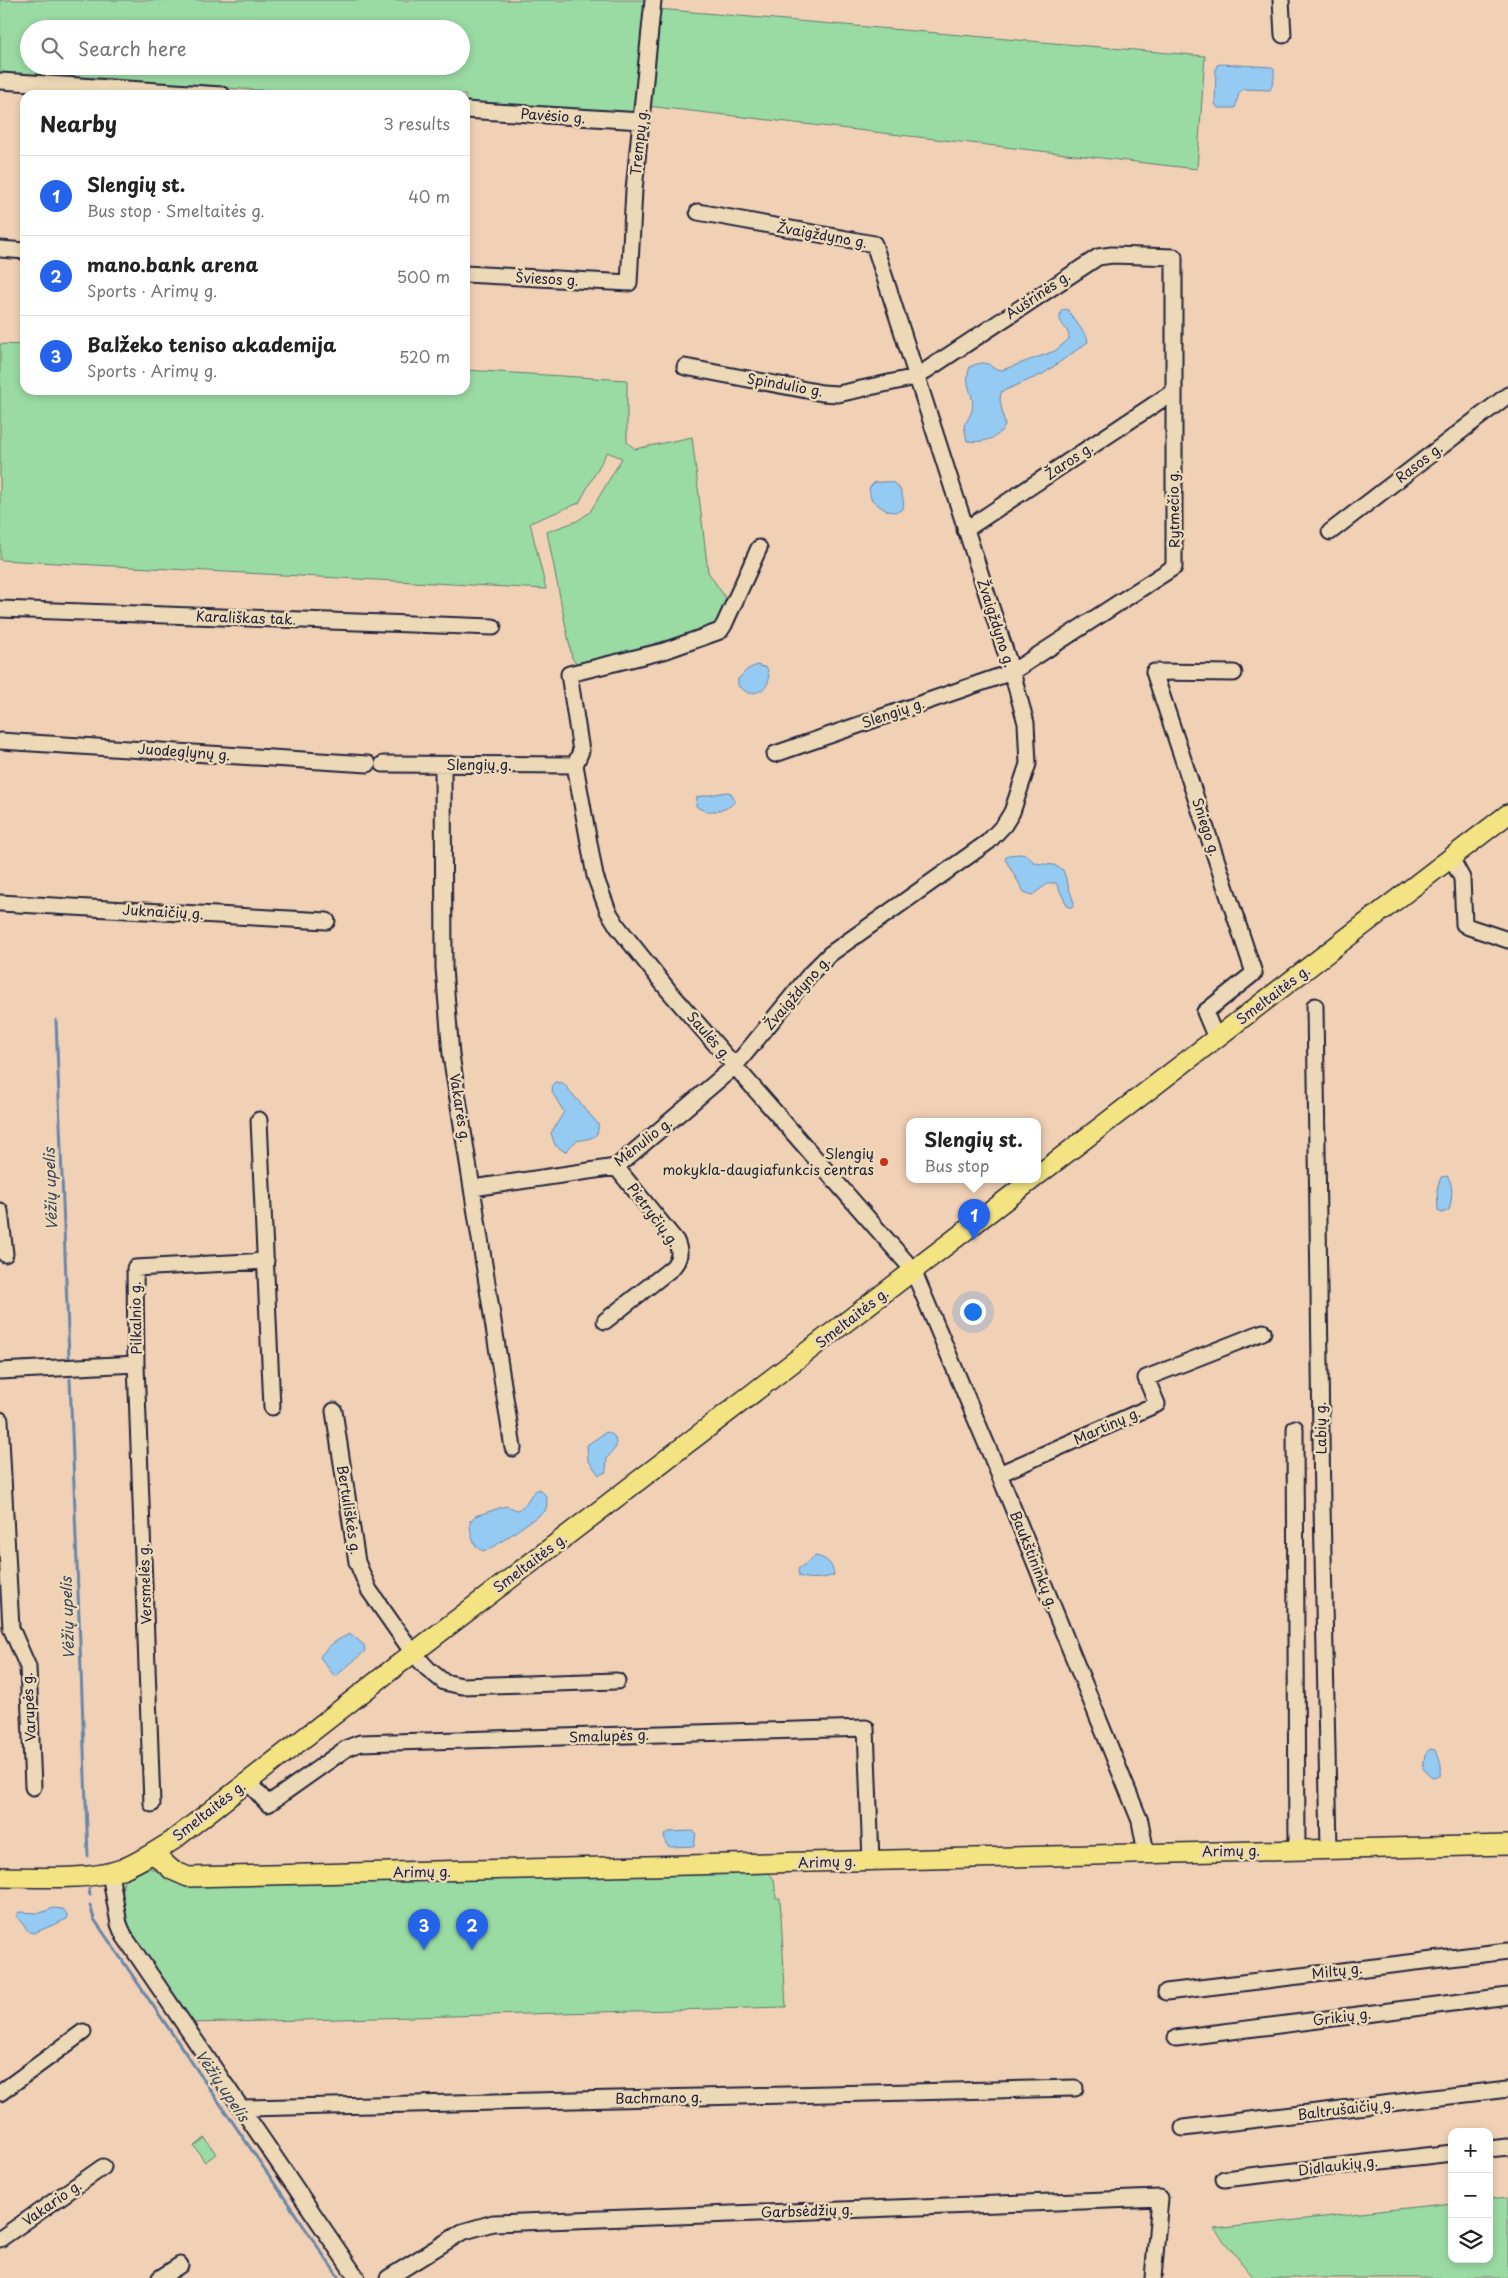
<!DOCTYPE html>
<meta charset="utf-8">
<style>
body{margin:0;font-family:"Playpen Sans",sans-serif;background:#f6f6f6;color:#222}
.controls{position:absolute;right:15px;bottom:15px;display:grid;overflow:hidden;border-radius:10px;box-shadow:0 2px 8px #0003}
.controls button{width:45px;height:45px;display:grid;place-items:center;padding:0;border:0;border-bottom:1px solid #e0e0e0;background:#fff;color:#222;font:25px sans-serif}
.you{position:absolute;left:972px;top:1311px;width:18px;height:18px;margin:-12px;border:4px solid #fff;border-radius:50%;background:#1a73e8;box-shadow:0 0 0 8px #1a73e833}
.badge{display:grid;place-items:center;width:32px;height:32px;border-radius:50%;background:#2563eb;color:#fff;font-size:16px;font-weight:700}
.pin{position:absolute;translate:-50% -41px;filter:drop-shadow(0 1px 2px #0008)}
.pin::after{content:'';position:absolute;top:26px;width:18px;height:15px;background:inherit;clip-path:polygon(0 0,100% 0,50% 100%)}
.popup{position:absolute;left:906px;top:1118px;width:135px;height:65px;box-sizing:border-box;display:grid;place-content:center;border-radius:10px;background:#fff;filter:drop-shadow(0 1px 4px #0005);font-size:16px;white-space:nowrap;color:#767676}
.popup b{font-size:19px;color:#222}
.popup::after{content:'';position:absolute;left:50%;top:100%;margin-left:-10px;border:10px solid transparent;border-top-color:#fff}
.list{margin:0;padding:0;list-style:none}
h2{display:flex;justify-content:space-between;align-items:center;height:65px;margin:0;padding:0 20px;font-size:21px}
h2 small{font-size:16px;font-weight:400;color:#767676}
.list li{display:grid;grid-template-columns:32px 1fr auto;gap:15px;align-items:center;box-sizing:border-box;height:80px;padding:0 20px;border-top:1px solid #e0e0e0}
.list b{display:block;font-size:19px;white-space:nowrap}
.list p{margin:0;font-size:16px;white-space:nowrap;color:#767676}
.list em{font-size:16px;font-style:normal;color:#767676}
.icon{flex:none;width:28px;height:28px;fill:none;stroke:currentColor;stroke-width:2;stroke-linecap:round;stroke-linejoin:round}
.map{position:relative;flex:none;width:1508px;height:2278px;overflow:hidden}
.search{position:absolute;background:#fff;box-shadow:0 2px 8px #0003;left:20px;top:20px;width:450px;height:55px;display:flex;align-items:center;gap:12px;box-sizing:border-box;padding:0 18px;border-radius:28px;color:#767676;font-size:19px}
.panel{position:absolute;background:#fff;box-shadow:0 2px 8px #0003;left:20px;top:90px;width:450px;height:305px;border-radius:15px}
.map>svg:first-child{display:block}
.grass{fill:#9adaa3;stroke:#5e7e6f;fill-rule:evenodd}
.water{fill:#95caf3;stroke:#6787a9}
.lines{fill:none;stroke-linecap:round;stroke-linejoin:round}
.stream{stroke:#6787a9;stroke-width:3}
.minor-casing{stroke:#22223b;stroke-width:19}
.major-casing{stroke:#22223b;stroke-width:22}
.minor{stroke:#edd9b7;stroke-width:15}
.major{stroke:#f4e382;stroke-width:19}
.poi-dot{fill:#c8321e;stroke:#edd9b7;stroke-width:2}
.labels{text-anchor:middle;stroke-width:5;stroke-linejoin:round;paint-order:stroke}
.street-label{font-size:14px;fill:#22223b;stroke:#edd9b7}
.poi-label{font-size:14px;fill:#22223b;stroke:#edd9b7;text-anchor:end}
.water-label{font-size:15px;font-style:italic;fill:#394460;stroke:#edd9b7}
</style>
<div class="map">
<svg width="1508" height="2278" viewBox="0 0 1508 2278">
<rect width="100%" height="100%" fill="#f1d1b6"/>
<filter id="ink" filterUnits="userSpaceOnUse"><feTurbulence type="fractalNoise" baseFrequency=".02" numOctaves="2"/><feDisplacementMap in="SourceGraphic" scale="10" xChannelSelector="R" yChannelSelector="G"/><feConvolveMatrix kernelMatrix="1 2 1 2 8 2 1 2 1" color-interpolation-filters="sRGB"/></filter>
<g filter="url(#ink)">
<!-- grass -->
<path class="grass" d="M0,0H646L635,112L465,102V95H344L0,75ZM29,29H461V66H29Z
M658,9L1205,56L1197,169L647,106Z
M0,344L25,345V390H465V370L627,380V442L635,449L692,437L708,572L729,603L720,622L713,627L582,664L576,663L572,658L547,532L577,521L590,512L622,458L607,452L579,503L530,523L546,589L0,560Z
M149,1868L159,1871H767L774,1879L776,1898H780L786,2007L191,2023C163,1981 114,1930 124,1877L138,1869Z
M205,2138L216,2154L205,2162L194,2146Z
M1508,2197V2278H1254L1214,2229L1452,2203V2259H1489V2199Z"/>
<!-- water -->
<path class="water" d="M1221,64L1272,67L1274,69C1275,76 1273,85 1270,90L1243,89L1239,93L1235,108H1218L1215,104L1216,68L1217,65Z
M1067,309L1087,337L1088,342L1043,374L1001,392L1000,400L1005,426C997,440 982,443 967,441L964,425C985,398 960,391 970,367C977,363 987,360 993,368L1002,370L1055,351L1069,339C1070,327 1054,323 1062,310Z
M875,482C881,483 885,481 891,482C901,484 905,500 903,509C891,517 880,507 871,499L869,488Z
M757,665L767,668C773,683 764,694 748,693L738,686V679L748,669Z
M727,792L731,793L735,801C728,812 705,815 696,806L697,797Z
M1020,854L1026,855L1035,863L1054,865L1063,870L1074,903L1073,907H1068L1056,883H1049L1032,895L1024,892L1005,859L1008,855Z
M555,1082L563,1083L598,1124C600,1140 588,1138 577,1141C572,1143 569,1149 565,1152L555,1145L551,1133L564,1112L552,1092L553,1084Z
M1447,1176C1454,1184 1452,1200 1449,1210L1442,1213L1438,1211L1437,1189L1441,1177Z
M606,1432C615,1434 616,1438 616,1447L607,1458L606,1472L599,1475L588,1460L587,1445Z
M538,1489C547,1493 549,1502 545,1511L492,1548L483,1551C472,1547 470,1532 470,1521L475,1516L506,1506L517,1510C528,1507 528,1494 538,1489Z
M816,1556C826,1558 833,1564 834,1575C825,1579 807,1580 799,1576L798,1569Z
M351,1634L364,1645L365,1651L335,1677L320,1657C326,1647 340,1637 351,1634Z
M1430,1749L1435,1750C1440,1759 1443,1766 1440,1776L1432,1777L1423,1769L1425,1754Z
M693,1831L696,1833L694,1846L670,1847L666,1844L664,1835L668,1832Z
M53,1908L63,1909L67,1914V1919L34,1933L29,1932L16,1916L19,1912L41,1913Z"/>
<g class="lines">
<!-- stream -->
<path class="stream" d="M56,1020L69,1358
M70,1379L88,1856
M89,1889L90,1895
M90,1905L94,1919L339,2278"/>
<!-- minor casing -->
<g class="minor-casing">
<path id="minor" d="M1281,0L1283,35
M0,81L222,95
M465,110L641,121
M0,249L25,251
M465,274L629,283L634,190L653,0
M685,367L822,393L838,394L916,377L1098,257L1112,255L1174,257V567L1012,672L775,754
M965,530L1173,392
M1330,532L1508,395
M0,609L493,627
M0,741L368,764
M383,764L575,765
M443,765L444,968L451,1055L513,1448
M575,765L595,876L608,911L618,927L669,991L913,1270L999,1474L1140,1821L1146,1853
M575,765L581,751L569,674L664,651L720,631L724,625L759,548
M1451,858L1462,878L1464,924L1469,927L1508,940
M0,903L327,921
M1315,1006L1322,1505L1329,1849
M1216,1038L1205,1012L1254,973L1154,672L1234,673
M259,1120L272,1407
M473,1188L616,1167L735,1066L811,973L830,954L988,842L1004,825L1012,812L1028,764L1026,723L1012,672L874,244L698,212
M0,1211L5,1254
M605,1321L672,1268C680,1259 681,1252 676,1241L616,1167
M0,1371L136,1364
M334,1411L357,1562L369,1590L413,1653L428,1669L444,1682L462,1686L617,1681
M0,1420L11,1628L28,1667L33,1787
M1295,1428L1297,1850
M999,1474L1157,1404L1146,1378L1263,1332
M247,1781L268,1804L347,1748L360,1743L866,1728L871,1861
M152,1804L136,1364L135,1268L266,1261
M110,1873L119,1924L124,1936L357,2278
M1166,1992L1508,1951
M1176,2038L1508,1996
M0,2093L83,2032
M243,2108L1075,2088
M1183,2128L1508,2089
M1489,2149L1508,2147
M1224,2179L1452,2153
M0,2239L103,2167
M160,2278L180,2265
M388,2278L462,2232L493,2223L1160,2198L1153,2278"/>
</g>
<!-- major casing -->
<g class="major-casing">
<path id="major" d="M1038,1175L1508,814
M153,1853L172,1870L188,1877L1508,1845
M0,1877C35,1877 90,1881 122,1869C140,1862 156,1851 172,1841L413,1653L1033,1179"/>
</g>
<!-- minor -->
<use href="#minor" class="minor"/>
<!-- major -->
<use href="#major" class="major"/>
</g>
</g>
<!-- markers -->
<circle class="poi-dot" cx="884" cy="1162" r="5"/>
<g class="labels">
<!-- street labels -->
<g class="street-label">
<text transform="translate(553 116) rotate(4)" y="5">Pavėsio g.</text>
<text transform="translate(639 142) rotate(-84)" y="5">Trempų g.</text>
<text transform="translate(822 235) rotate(10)" y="5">Žvaigždyno g.</text>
<text transform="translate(547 279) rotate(3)" y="5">Šviesos g.</text>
<text transform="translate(1038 295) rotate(-34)" y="5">Aušrinės g.</text>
<text transform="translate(785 385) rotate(10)" y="5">Spindulio g.</text>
<text transform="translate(1069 461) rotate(-34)" y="5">Žaros g.</text>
<text transform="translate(1419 463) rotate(-38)" y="5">Rasos g.</text>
<text transform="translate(1174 509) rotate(-91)" y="5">Rytmečio g.</text>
<text transform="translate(246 618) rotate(2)" y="5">Karališkas tak.</text>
<text transform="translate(996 623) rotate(72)" y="5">Žvaigždyno g.</text>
<text transform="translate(893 713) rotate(-19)" y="5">Slengių g.</text>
<text transform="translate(184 752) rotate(4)" y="5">Juodeglynų g.</text>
<text x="479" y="770">Slengių g.</text>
<text transform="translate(1206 827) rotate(72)" y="5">Sniego g.</text>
<text transform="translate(163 912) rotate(3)" y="5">Juknaičių g.</text>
<text transform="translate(797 993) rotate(-49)" y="5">Žvaigždyno g.</text>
<text transform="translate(1273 995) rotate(-37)" y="5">Smeltaitės g.</text>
<text transform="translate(709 1036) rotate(49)" y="5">Saulės g.</text>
<text transform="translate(460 1108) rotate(81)" y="5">Vakarės g.</text>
<text transform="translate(643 1142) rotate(-38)" y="5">Mėnulio g.</text>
<text transform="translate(653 1215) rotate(53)" y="5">Pietryčių g.</text>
<text transform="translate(136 1318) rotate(-91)" y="5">Pilkalnio g.</text>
<text transform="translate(852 1318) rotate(-38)" y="5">Smeltaitės g.</text>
<text transform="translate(1107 1426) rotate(-24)" y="5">Martinų g.</text>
<text transform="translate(1321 1428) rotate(-91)" y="5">Labių g.</text>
<text transform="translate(349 1510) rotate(81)" y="5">Bertuliškės g.</text>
<text transform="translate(1034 1560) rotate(68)" y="5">Baukštininkų g.</text>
<text transform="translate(530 1563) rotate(-37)" y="5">Smeltaitės g.</text>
<text transform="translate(145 1584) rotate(-92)" y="5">Versmelės g.</text>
<text transform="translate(29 1707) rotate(-93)" y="5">Varupės g.</text>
<text transform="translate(609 1736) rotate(-2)" y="5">Smalupės g.</text>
<text transform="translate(209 1811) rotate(-38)" y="5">Smeltaitės g.</text>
<text transform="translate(1231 1851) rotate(-1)" y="5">Arimų g.</text>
<text transform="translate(827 1862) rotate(-2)" y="5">Arimų g.</text>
<text transform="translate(422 1872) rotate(-1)" y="5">Arimų g.</text>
<text transform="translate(1337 1971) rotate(-7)" y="5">Miltų g.</text>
<text transform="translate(1342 2017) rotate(-7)" y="5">Grikių g.</text>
<text transform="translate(659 2098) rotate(-1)" y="5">Bachmano g.</text>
<text transform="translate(1346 2109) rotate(-7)" y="5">Baltrušaičių g.</text>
<text transform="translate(1338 2166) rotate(-7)" y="5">Didlaukių g.</text>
<text transform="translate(52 2203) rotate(-35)" y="5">Vakario g.</text>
<text transform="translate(807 2211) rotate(-2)" y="5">Garbsėdžių g.</text>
</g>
<!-- poi labels -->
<g class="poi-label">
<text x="874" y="1159">Slengių<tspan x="874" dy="16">mokykla-daugiafunkcis centras</tspan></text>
</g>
<!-- water labels -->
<g class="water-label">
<text transform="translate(51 1189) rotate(-92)" y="5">Vėžių upelis</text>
<text transform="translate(68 1618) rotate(-92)" y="5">Vėžių upelis</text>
<text transform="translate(222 2086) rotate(56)" y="5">Vėžių upelis</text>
</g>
</g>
</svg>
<div class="controls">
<button>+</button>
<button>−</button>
<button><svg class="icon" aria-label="layers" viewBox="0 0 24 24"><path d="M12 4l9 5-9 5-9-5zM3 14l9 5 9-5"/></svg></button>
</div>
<div class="you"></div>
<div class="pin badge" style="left:974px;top:1240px">1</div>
<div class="popup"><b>Slengių st.</b>Bus stop</div>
<div class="pin badge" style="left:472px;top:1950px">2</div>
<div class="pin badge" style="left:424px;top:1950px">3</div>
<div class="search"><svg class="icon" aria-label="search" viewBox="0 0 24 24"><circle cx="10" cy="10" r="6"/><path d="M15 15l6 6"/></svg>Search here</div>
<section class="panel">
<h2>Nearby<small>3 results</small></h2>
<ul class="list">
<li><span class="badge">1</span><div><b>Slengių st.</b><p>Bus stop · Smeltaitės g.</p></div><em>40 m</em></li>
<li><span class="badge">2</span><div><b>mano.bank arena</b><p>Sports · Arimų g.</p></div><em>500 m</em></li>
<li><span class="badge">3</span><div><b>Balžeko teniso akademija</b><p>Sports · Arimų g.</p></div><em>520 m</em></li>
</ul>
</section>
</div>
